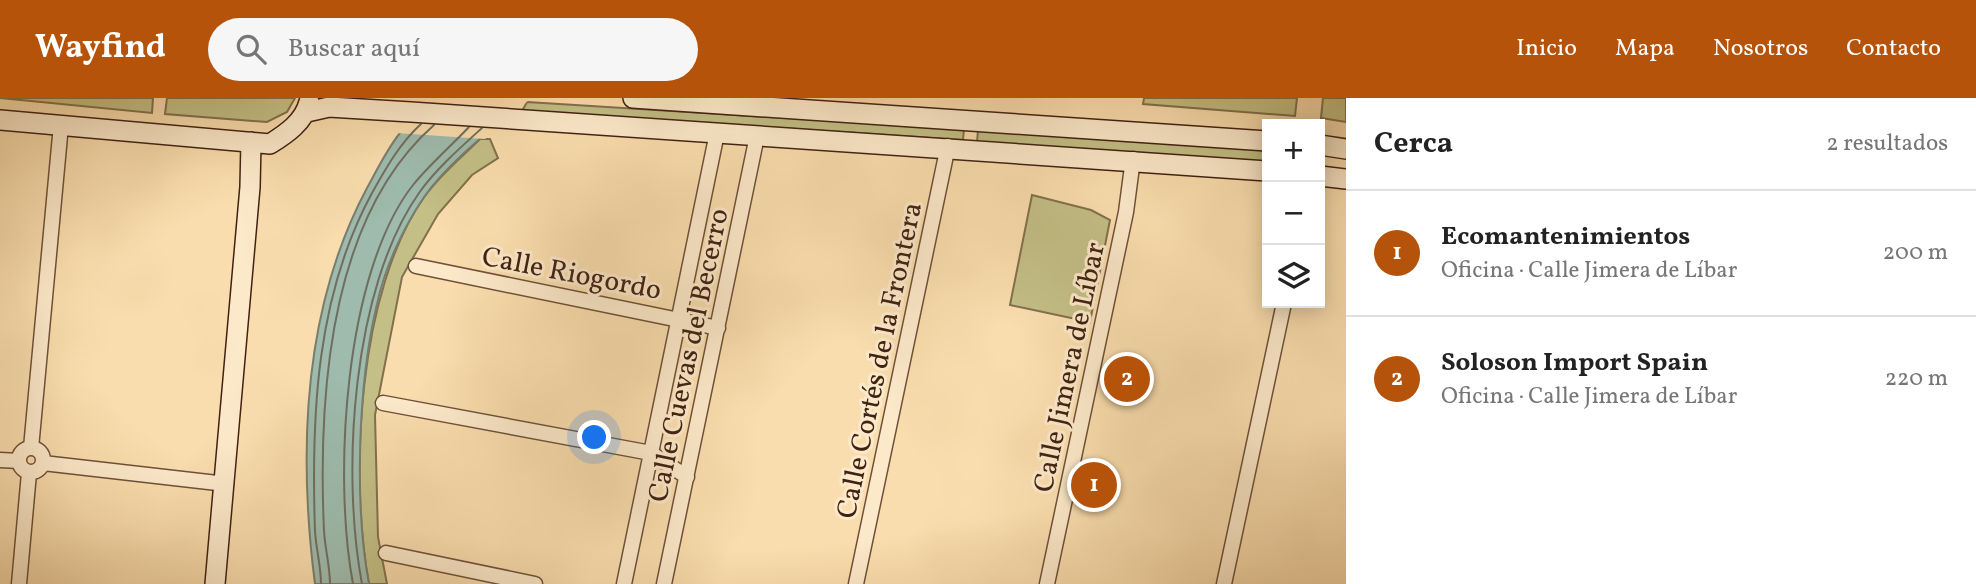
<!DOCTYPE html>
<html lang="es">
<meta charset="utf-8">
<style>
body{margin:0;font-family:Vollkorn,serif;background:#f6f6f6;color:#222}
.controls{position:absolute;right:21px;top:21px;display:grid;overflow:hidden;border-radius:0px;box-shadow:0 4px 18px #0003}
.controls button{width:63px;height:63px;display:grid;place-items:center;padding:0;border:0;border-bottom:2px solid #e0e0e0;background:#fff;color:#222;font:35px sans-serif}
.you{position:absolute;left:595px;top:340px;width:24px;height:24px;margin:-18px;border:5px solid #fff;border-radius:50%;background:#1a73e8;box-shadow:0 0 0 10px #1a73e833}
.badge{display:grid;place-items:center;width:46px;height:46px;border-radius:50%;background:#b45309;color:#fff;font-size:23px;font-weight:700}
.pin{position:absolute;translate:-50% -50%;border:4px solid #fff;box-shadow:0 2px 7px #0006}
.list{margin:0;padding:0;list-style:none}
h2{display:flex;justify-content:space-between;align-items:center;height:91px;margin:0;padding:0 28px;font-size:30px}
h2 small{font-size:23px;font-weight:400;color:#767676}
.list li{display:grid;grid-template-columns:46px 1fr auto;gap:21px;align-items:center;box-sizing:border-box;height:126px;padding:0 28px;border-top:2px solid #e0e0e0}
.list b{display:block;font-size:26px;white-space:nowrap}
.list p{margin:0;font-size:23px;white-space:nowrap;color:#767676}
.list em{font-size:23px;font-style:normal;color:#767676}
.icon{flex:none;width:38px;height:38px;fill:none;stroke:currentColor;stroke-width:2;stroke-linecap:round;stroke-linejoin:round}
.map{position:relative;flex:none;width:1346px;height:486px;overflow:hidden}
header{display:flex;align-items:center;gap:42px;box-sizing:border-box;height:98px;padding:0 35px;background:#b45309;color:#fff}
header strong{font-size:33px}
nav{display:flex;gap:38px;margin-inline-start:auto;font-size:24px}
.search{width:490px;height:63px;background:#f6f6f6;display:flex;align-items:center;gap:18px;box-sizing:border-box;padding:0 24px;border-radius:38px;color:#767676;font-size:26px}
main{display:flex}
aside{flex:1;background:#fff}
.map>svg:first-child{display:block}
.green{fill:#c3bf86;stroke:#82704c;stroke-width:2}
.water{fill:#9ebbad;stroke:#787e6f;stroke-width:2}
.pier{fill:#faddae}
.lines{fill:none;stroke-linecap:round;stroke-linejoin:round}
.shore{stroke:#6f6e60;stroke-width:2}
.minor-casing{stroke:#6e5139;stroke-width:17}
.secondary-casing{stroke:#402212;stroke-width:22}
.minor{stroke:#fce9ca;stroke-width:14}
.secondary{stroke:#fce9ca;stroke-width:19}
.labels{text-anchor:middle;stroke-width:6;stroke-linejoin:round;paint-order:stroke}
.street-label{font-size:28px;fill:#402212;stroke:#fce9ca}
</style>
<header>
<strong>Wayfind</strong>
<div class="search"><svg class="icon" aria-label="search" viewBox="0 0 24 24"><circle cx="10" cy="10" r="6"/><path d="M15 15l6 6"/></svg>Buscar aquí</div>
<nav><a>Inicio</a><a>Mapa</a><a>Nosotros</a><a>Contacto</a></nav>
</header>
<main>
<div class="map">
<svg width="1346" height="486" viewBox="0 0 1346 486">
<rect width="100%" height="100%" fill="#faddae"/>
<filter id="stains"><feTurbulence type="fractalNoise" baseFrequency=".00286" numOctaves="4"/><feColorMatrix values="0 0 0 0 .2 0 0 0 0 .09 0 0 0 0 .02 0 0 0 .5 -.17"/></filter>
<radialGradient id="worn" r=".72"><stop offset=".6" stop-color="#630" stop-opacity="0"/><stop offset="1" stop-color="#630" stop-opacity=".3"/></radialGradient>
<!-- green -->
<path class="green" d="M0,0H153L152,15Z
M167,0H295L287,14L267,24L165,16Z
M1144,0H1297L1295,18L1143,6Z
M1323,0H1346V24L1321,20Z
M527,4L964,31L963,42L522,13Z
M978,32L1267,52V65L977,44Z
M480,41H490L498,60L472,77L438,116L402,179L375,317L378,439L387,486H369C349,377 358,191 425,98C440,77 462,59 480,41Z
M1032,97L1091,112L1110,122L1090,224L1010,207Z"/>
<!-- water -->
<path class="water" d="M440,0H527C495,28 448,65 424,99C403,130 385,169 377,206C358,285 354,406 369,486H315C298,354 303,210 367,90C377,72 387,51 400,35C412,22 427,11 440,0Z"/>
<!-- pier -->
<path class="pier" d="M435,0H531L485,41L396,35Z"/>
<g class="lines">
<!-- shore -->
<path class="shore" d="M321,486C321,468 316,451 315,433C311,318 316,198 372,95C386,70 400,45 421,26
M330,486C330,468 325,451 324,433C318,301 328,120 434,27
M353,486C333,379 344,175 413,87C430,66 451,48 469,29
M362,486C341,374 352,190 419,95C435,72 461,49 482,30"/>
<!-- minor casing -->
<g class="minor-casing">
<path id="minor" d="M416,168L718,230
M383,305L651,355L687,379
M19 362a12 12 0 1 1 24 0a12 12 0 1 1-24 0Z
M31,350L61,27
M0,362L19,363
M43,365L226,386
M386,455L535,486
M19,486L29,375
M624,486L717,35
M664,486L757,38
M856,486L948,48
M1047,486L1126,114L1133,61
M1224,486L1284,205"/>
</g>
<!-- secondary casing -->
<g class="secondary-casing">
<path id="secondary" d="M633,0L1267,43
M307,14L329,9L411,14L1267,73
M0,22L270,46C286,36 304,24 309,4
M1320,47L1346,51
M1320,78L1346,81
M215,486L250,89L251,44"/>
</g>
<!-- minor -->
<use href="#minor" class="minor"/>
<!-- secondary -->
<use href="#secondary" class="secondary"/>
</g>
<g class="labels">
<!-- street labels -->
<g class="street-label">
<text transform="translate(572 174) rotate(11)" y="10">Calle Riogordo</text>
<text transform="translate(687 257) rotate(-78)" y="10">Calle Cuevas del Becerro</text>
<text transform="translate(878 262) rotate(-78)" y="10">Calle Cortés de la Frontera</text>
<text transform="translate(1068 269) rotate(-78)" y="10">Calle Jimera de Líbar</text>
</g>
</g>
<rect width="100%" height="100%" filter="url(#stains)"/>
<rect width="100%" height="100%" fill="url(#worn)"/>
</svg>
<div class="controls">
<button>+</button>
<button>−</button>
<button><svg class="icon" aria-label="layers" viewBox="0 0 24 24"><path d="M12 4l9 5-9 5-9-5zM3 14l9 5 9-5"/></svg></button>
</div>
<div class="you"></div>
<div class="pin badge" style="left:1094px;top:387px">1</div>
<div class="pin badge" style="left:1127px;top:281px">2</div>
</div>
<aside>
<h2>Cerca<small>2 resultados</small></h2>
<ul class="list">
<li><span class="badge">1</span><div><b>Ecomantenimientos</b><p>Oficina · Calle Jimera de Líbar</p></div><em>200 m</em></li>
<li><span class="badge">2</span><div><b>Soloson Import Spain</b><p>Oficina · Calle Jimera de Líbar</p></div><em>220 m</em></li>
</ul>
</aside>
</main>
